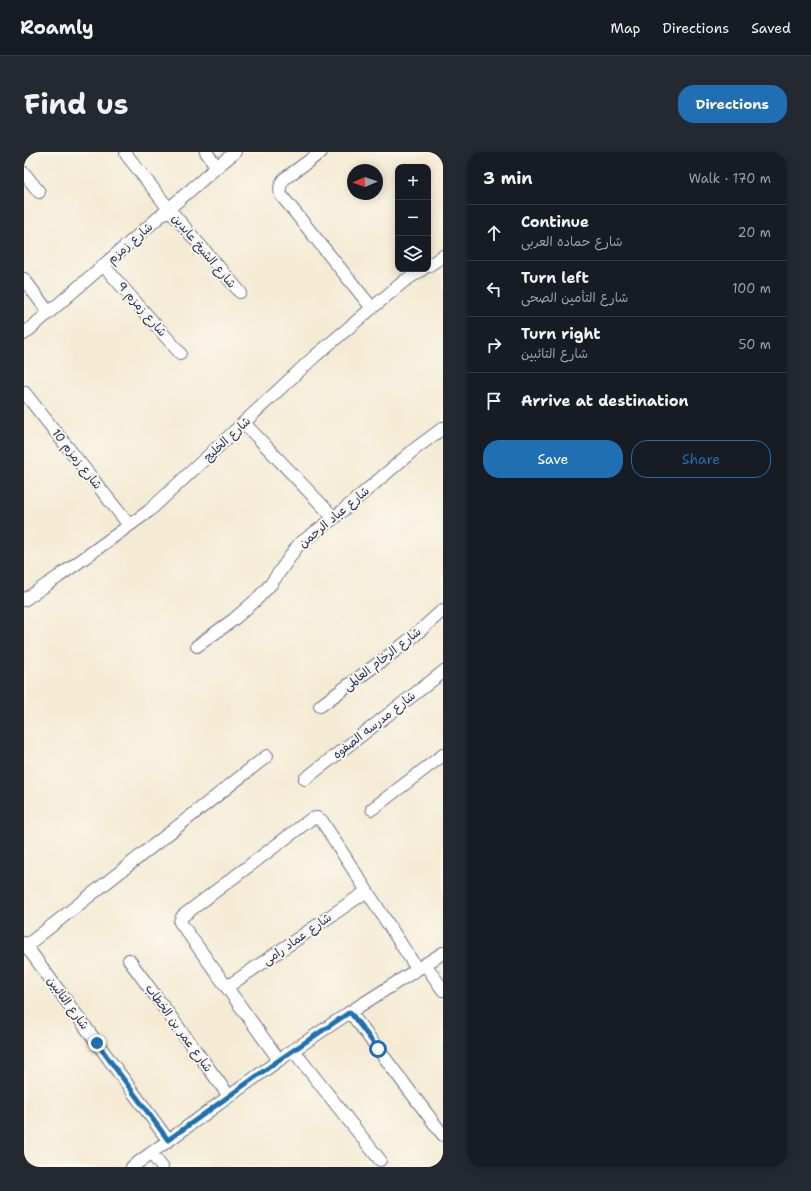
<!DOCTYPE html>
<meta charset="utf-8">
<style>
body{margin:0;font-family:"Shantell Sans","Playpen Sans Arabic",sans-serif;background:#242831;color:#f1f3f6}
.controls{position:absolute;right:12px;top:12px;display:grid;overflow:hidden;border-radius:8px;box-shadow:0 2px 10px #0003}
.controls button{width:36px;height:36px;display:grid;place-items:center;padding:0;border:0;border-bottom:1px solid #363941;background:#171b24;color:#f1f3f6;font:20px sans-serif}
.compass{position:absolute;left:323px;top:12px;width:36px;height:36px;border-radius:50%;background:#171b24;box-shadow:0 2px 10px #0003;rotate:268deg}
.stop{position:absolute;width:12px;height:12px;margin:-9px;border:3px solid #1f6fb2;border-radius:50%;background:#fff}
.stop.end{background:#1f6fb2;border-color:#fff;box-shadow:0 1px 4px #0008}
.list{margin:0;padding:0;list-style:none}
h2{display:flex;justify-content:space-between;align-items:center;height:52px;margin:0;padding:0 16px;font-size:17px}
h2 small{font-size:13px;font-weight:400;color:#9ea1a6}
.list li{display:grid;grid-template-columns:26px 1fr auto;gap:12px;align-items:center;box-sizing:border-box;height:56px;padding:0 16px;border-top:1px solid #363941}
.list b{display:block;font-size:15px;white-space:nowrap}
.list p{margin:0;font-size:13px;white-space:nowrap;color:#9ea1a6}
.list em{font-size:13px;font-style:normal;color:#9ea1a6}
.actions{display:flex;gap:8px;padding:12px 16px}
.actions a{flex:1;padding:9px 0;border:1px solid #1f6fb2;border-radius:16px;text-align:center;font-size:14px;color:#1f6fb2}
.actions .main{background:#1f6fb2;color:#fff}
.icon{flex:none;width:22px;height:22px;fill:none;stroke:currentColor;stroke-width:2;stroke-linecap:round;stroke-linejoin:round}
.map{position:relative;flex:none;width:419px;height:1015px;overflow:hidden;border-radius:16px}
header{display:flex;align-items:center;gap:24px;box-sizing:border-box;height:56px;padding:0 20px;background:#171b24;border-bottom:1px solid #363941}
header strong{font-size:19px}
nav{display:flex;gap:22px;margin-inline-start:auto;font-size:14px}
.intro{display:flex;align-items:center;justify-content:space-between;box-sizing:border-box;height:96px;padding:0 24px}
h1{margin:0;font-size:28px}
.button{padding:10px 18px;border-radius:16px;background:#1f6fb2;color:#fff;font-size:14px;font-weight:700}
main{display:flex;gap:24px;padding:0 24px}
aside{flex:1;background:#171b24;border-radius:16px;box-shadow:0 2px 10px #0003}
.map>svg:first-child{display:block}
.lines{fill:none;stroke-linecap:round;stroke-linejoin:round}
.street-casing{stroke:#677188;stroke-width:14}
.street{stroke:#fff;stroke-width:12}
.route{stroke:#1f6fb2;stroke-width:5}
.labels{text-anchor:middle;stroke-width:4;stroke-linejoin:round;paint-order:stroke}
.street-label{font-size:12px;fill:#1b2f5e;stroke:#fbf7ec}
</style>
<header>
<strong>Roamly</strong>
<nav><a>Map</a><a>Directions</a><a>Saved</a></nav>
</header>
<div class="intro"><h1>Find us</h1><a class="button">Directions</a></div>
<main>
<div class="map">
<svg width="419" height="1015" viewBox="0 0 419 1015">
<rect width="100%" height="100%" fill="#fbf7ec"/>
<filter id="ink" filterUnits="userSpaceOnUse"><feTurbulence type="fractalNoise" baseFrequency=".025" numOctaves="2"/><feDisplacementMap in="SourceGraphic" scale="8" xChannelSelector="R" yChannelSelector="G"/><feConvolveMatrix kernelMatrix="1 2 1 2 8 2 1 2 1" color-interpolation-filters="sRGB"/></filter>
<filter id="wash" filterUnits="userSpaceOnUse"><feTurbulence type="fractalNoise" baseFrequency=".012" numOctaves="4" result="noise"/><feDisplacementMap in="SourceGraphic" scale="16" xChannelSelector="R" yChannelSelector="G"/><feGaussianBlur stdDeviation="0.9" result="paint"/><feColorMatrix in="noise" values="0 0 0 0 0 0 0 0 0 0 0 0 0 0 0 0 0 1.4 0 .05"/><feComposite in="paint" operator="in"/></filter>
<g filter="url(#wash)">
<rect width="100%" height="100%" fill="#f5ebd5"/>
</g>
<g filter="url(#ink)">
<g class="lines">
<!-- street casing -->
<g class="street-casing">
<path id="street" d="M182,0L193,15
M297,0L260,27C256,32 255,36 257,43L348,156
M102,2L145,57L216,140
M0,21L15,40
M80,114L156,201
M404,114L419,104
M0,127L25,161
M0,182L193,15L211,0
M0,240L105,373
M220,271L310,366
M0,448L34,425L125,359L290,205L379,130L399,117
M173,494L209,468L232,448L247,432L275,392L310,366L392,296L419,276
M296,554L371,499L390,484L419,458
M281,627L419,520
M348,657L419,603
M0,791L144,988
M2,794L243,604
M105,808L205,944
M401,812L419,838
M203,835L343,739
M326,860L419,983
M269,898L356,1008
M255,908L156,770L158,765L160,763L287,667L293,666L298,669L393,817
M127,1001L138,1015
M108,1015L255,908L326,860L419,801"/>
</g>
<!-- street -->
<use href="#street" class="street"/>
</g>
</g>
<g class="lines" filter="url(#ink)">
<!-- route -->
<path class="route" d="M73,891L144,988L255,908L326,860L354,897"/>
</g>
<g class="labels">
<!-- street labels -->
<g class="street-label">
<text transform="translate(106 91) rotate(-41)" y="4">شارع زمزم</text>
<text transform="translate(180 99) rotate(50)" y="4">شارع الشيخ عابدين</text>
<text transform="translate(118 157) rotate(49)" y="4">شارع زمزم 9</text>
<text transform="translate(203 287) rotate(-43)" y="4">شارع الخليج</text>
<text transform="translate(53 307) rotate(52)" y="4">شارع زمزم 10</text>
<text transform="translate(310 365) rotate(-40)" y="4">شارع عباد الرحمن</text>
<text transform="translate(358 507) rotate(-38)" y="4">شارع الرخام العالمى</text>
<text transform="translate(350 573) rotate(-38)" y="4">شارع مدرسه الصفوه</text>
<text transform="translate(273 787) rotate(-35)" y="4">شارع عماد رامى</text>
<text transform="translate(44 851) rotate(54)" y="4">شارع التائبين</text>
<text transform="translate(155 876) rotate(54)" y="4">شارع عمر بن الخطاب</text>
</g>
</g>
</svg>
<div class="controls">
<button>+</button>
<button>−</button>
<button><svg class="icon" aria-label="layers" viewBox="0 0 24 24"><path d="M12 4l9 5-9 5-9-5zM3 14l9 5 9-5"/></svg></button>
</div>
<svg class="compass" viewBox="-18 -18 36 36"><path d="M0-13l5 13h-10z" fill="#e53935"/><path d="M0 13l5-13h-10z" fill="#9ea1a6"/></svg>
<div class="stop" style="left:354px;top:897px"></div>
<div class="stop end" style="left:73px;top:891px"></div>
</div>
<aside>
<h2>3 min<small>Walk · 170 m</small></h2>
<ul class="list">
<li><svg class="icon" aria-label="ahead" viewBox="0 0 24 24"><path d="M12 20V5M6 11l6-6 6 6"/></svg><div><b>Continue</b><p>شارع حماده العربى</p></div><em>20 m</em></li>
<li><svg class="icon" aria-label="left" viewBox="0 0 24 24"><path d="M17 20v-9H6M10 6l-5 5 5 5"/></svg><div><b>Turn left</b><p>شارع التأمين الصحى</p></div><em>100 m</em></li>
<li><svg class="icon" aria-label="right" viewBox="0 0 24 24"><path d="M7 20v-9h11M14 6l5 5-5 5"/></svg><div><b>Turn right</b><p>شارع التائبين</p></div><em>50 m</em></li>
<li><svg class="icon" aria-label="arrive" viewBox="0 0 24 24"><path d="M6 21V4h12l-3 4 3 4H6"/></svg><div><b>Arrive at destination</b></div></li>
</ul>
<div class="actions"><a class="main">Save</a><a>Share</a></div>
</aside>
</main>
